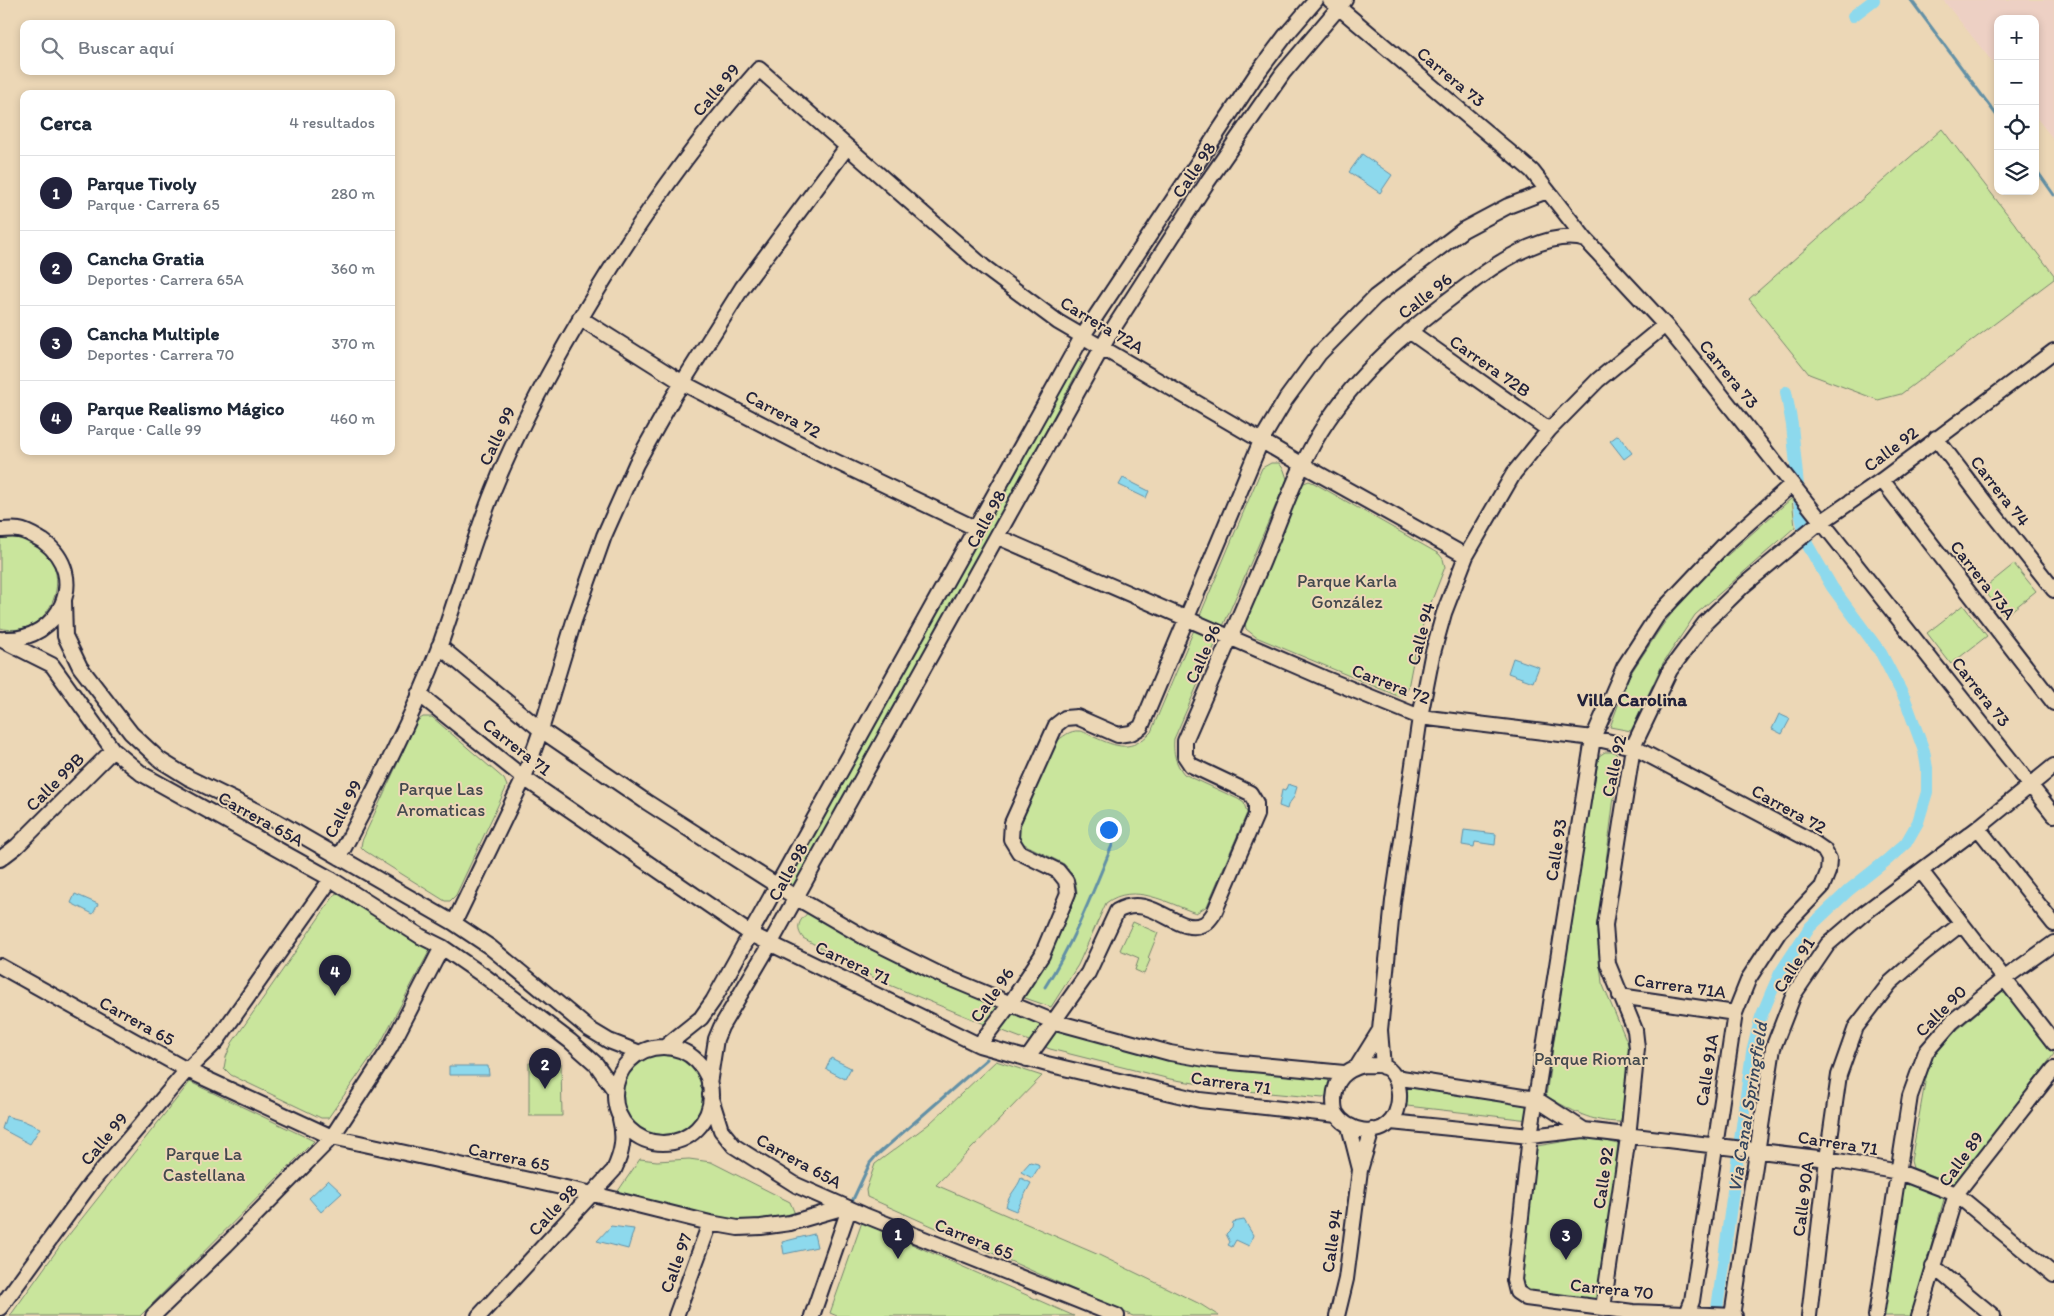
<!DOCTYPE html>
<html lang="es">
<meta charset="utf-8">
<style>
body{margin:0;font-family:Itim,sans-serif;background:#f6f6f7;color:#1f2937}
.controls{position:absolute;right:15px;top:15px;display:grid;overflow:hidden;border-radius:10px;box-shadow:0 2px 8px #0003}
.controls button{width:45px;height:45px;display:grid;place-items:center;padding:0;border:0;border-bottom:1px solid #e0e1e3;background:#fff;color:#1f2937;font:25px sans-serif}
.you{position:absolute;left:1108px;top:829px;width:18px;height:18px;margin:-12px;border:4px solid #fff;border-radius:50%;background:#1a73e8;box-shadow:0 0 0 8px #1a73e833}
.badge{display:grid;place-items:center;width:32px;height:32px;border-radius:50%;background:#22223b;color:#fff;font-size:16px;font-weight:700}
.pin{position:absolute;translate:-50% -41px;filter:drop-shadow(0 1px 2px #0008)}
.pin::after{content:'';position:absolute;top:26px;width:18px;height:15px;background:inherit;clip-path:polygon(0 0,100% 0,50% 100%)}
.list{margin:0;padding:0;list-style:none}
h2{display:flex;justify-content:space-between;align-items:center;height:65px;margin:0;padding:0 20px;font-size:21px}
h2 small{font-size:16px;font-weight:400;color:#747a83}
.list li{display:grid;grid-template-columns:32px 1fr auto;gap:15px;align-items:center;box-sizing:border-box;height:75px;padding:0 20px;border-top:1px solid #e0e1e3}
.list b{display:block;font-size:19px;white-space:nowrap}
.list p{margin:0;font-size:16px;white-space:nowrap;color:#747a83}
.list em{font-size:16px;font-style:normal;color:#747a83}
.icon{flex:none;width:28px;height:28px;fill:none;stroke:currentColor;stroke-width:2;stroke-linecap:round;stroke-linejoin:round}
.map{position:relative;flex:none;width:2054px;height:1316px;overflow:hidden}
.search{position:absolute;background:#fff;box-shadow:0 2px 8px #0003;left:20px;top:20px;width:375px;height:55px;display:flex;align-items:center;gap:12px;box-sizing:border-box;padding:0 18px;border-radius:10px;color:#747a83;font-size:19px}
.panel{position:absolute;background:#fff;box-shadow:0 2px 8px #0003;left:20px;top:90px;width:375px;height:365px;border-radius:10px}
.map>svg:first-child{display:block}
.built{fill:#edd0c4}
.green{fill:#c9e59c;stroke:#76846c}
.water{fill:#8dd9ed;stroke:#6290a6}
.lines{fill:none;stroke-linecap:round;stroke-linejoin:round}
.stream{stroke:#6290a6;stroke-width:3}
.canal{stroke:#8dd9ed;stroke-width:12}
.minor-casing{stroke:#22223b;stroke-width:18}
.minor{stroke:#ecd7b6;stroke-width:14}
.labels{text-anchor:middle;stroke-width:4;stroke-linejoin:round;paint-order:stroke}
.street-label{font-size:18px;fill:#22223b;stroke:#ecd7b6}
.park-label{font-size:18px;fill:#43494e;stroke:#ecd7b6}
.neighbourhood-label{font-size:19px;font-weight:bold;fill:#22223b;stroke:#ecd7b6}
.water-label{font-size:19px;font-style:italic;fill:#37475f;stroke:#ecd7b6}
</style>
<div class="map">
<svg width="2054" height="1316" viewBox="0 0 2054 1316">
<rect width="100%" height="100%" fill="#ecd7b6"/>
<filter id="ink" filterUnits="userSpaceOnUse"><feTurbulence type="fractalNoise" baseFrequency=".02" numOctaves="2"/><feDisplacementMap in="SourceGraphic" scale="10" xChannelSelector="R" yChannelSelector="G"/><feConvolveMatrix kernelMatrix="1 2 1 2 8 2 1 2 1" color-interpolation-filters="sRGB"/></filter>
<g filter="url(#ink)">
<!-- built -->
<path class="built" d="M1943,0H2054V140L2035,116V19H1998V69Z"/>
<!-- green -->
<path class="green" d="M1942,129L2054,275V279L1901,394L1878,400L1809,374L1749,299Z
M1076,360L1082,363L990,537L792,890L784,885L982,534Z
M1271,463H1279L1284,470L1287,479L1174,739C1173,753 1175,763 1184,774L1238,799L1244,803L1247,813L1207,906L1196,913C1167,903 1134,882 1106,903L1078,965L1051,1007L1022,997L1051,953L1077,893C1076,881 1073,873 1064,864L1020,842L1017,833L1055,743C1062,737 1070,730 1079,731C1084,731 1089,735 1094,737C1117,747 1131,753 1151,732L1262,468Z
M1309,481L1314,483L1439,554L1443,559L1445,567L1426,615L1416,646L1408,688L1400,697L1256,637L1246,629L1245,622L1300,487L1304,483Z
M1792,498L1795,527L1695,615L1663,663L1631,731L1610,727L1629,676L1662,626L1695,584Z
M0,535C8,535 20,534 27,537C84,567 50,642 0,628Z
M2014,564L2036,591L2005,616L1983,589Z
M1963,605L1987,636L1951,664L1927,633Z
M423,717H432L504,779L507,786L456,895L450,901H445L365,851L361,847L362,841L417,721Z
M1605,752H1614L1619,757L1597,933L1602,983L1631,1051L1621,1122C1589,1122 1574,1111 1546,1096L1575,895L1599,756Z
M336,893L431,948L380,1044L328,1118H321L231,1075L224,1068L226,1057L232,1043Z
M808,913H814L888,957L990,1000L1064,1027L1327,1077L1330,1084L1327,1095L1323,1098L1236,1090L1170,1079L1050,1049L982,1023L880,981L803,938C795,928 799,920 808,913Z
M1133,922L1158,933L1148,958L1150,960L1144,974L1135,970L1139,958L1120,950Z
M2005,989L2054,1054L1957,1183H1952L1913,1168L1911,1161L1926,1077L1934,1054L1957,1030Z
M621 1095a41 41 0 1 1 82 0a41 41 0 1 1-82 0Z
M996,1061L1042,1076L936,1185L1099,1255L1200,1304L1219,1316H1133L867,1197L866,1190L875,1164L929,1124Z
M529,1063H561L562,1116H529Z
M190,1082L314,1141L140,1316H10L60,1246Z
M1407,1082L1532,1102L1529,1120L1407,1106Z
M1591,1137L1618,1144L1598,1302L1527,1293L1518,1272L1537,1146Z
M640,1159L657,1161L689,1159L711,1162L790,1202L795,1214C773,1217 751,1221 729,1220C693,1217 651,1203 616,1194Z
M1909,1180L1942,1194L1944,1199L1912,1316H1883L1903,1184Z
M862,1222L1074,1316H837L830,1313Z"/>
<!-- water -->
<path class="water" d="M1362,154L1392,175L1380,193L1349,172Z
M1618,435L1632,453L1624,459L1610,441Z
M1123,478L1149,491L1146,498L1119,485Z
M1513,658L1539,667L1533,682L1508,673Z
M1779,714L1790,719L1782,734L1772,729Z
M1288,784L1297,787L1294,797L1288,805L1287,809L1279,806L1282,790L1285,791Z
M1464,830L1496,834L1495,845L1475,842L1474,847L1462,845Z
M75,894L98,904L93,914L71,903Z
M831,1058L851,1068L845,1079L826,1069Z
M449,1066H488L489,1075H449Z
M6,1116L24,1121L40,1128L30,1144L2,1129Z
M1030,1162L1038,1164L1039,1167L1032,1178L1021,1172Z
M1021,1178L1031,1183L1016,1211L1006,1207C1008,1195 1017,1189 1021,1178Z
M328,1180L342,1193L321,1212L309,1198Z
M1244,1220L1253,1235L1249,1246L1236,1240L1232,1247L1228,1245L1230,1242L1226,1234L1232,1228L1233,1222Z
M611,1226L634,1229L628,1249L597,1241Z
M814,1234L817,1247L784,1254L782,1242Z"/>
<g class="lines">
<!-- stream -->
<path class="stream" d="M1911,0L1998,117
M2035,168L2054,195
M1045,987C1077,937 1097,881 1120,826
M850,1206L870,1163L876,1156L987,1059"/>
<!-- canal -->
<path class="canal" d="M1853,16L1874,0
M1716,1316L1752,1052L1761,1017L1771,993L1780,973L1810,927L1849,890L1887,860L1906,843L1918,822L1927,792V768L1924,751L1905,699L1881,653L1832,587L1807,544L1801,516L1792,425L1786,392"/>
<!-- minor casing -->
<g class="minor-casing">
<path id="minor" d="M1330,0L1532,171L1586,240L1665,325L1692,358L2054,815
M580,318L683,383L824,456L975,528
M1409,331L1549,430
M1936,438L1986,504L2054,590
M1882,480L2054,703
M0,530C6,530 13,529 19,530C27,531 36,537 43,541C91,576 59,642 4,639
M998,537L1324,678L1420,717L1593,738L1633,747L1808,839L1824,850L1829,859L1828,872L1822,887L1779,932L1749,978L1735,1013L1692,1301L1687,1314
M64,601L65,636L80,667L131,733L160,760L189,778L273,819L454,923L490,947L589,1029L609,1041L640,1053
M0,639L52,665L113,750L142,774L331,879L420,936L442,947L487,978L570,1041L596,1064L615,1091
M439,646L541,730L645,801L795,897L864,937L939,974L1052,1021L1170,1053L1211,1060L1344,1073
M419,694L524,778L751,934L979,1045L1047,1064L1200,1100L1337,1115
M1978,828L2054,924
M339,857C376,788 413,717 440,645C458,594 473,541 493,491C521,421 558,355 597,291C645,212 698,138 759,69L984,267L1058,322L1303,465L1466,556
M0,859L17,846L113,750
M1921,871L2054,1043
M454,923L524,778L541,730L574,621L604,536L636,464L674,396L742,288L847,147
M0,966L187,1070L332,1137L593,1194L710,1223L738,1228L761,1227L790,1223L845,1207
M1620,996L1735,1013
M979,1045L1010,1004L1042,955L1068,893L1066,881L1058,871L1019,852L1011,839L1012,823L1056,725L1065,718L1077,717L1118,735L1131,733L1141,727L1261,441L1286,399L1319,354L1375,297L1463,230L1508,206L1547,191
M666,1046L701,1018L713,1001L1082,337L1256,75L1286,35L1316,0
M615 1095a48 48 0 1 1 96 0a48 48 0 1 1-96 0Z
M1027,1059L1088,973L1117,911C1152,891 1177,937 1204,924C1208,922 1212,916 1214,913L1256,815V803L1250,793L1191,765L1185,756V741C1211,681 1238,621 1263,561C1283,513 1299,462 1328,420C1367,362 1423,318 1479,277C1505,258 1552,229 1586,240
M1364,1065C1370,1066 1378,1064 1383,1066C1402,1074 1403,1106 1392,1120C1379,1138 1346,1132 1336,1113C1334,1109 1334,1104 1334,1099C1335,1079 1345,1070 1364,1065Z
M1357,1067L1380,1030
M1383,1067L1380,1030L1393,901L1420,717L1432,656L1444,613L1466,556L1514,473L1549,430L1598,380L1665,325
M1395,1077L1536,1099L1584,1130
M709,1084L716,1039L721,1027L770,944L1109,335L1208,181L1283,73L1345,0
M710,1095L721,1130L734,1146L796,1185L864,1215L1117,1316
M1391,1122L1530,1136L1584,1130L1827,1159L1899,1172L1956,1194L2054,1275
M1349,1126L1360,1169
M1933,1266L1993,1316
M0,1308L91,1183L187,1070L216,1042L331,879
M1603,1308L1628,1137L1637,1048L1635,1030L1608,964L1605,925L1633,747L1670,670L1705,623L1744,585L1814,527L1882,480L2054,351
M153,1316L226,1245L332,1137L390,1048L442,947
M479,1316L614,1170C622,1153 625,1138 620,1119
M676,1316L710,1223
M812,1316L849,1209
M1337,1316L1346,1279L1360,1170L1372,1130
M1732,1316L1773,1048L1794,994L1828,944L1863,914L1978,828L2054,766
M1735,1316L1633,1312L1526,1298L1517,1292L1514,1280L1530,1136L1593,738L1624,667L1657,616L1723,546L1792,484
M1809,1316L1827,1159L1839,1075L1856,1027L1890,983L1924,953L1961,924
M1876,1316L1910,1096L1926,1052L1952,1022L2005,978L2054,943
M1919,1316L1956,1194L2054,1069"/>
</g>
<!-- minor -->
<use href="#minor" class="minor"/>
</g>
</g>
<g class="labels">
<!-- street labels -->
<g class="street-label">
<text transform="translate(1451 77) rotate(40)" y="6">Carrera 73</text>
<text transform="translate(716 90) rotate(-50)" y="6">Calle 99</text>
<text transform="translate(1194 170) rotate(-56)" y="6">Calle 98</text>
<text transform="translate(1425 296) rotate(-38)" y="6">Calle 96</text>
<text transform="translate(1102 325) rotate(31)" y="6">Carrera 72A</text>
<text transform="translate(1490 366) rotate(35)" y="6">Carrera 72B</text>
<text transform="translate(1729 374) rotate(51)" y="6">Carrera 73</text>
<text transform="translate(783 414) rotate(28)" y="6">Carrera 72</text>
<text transform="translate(497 436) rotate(-65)" y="6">Calle 99</text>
<text transform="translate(1891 449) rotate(-37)" y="6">Calle 92</text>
<text transform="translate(2000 491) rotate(52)" y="6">Carrera 74</text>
<text transform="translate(986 519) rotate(-61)" y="6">Calle 98</text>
<text transform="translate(1983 580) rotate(52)" y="6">Carrera 73A</text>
<text transform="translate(1421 634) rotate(-75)" y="6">Calle 94</text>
<text transform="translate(1203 654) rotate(-66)" y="6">Calle 96</text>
<text transform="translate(1391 684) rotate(21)" y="6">Carrera 72</text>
<text transform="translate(1981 692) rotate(52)" y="6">Carrera 73</text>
<text transform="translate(517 747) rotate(38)" y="6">Carrera 71</text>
<text transform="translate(1614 766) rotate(-78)" y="6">Calle 92</text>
<text transform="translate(55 782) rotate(-45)" y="6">Calle 99B</text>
<text transform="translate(343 809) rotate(-63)" y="6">Calle 99</text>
<text transform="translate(1789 809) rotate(29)" y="6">Carrera 72</text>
<text transform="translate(261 819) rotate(29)" y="6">Carrera 65A</text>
<text transform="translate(1556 850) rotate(-81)" y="6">Calle 93</text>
<text transform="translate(788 872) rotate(-61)" y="6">Calle 98</text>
<text transform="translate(853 963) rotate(25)" y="6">Carrera 71</text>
<text transform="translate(1794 965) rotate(-58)" y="6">Calle 91</text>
<text transform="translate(1680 986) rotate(8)" y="6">Carrera 71A</text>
<text transform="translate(992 995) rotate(-55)" y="6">Calle 96</text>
<text transform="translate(1941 1011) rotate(-45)" y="6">Calle 90</text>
<text transform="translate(137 1021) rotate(29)" y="6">Carrera 65</text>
<text transform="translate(1707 1070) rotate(-81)" y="6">Calle 91A</text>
<text transform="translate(1231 1083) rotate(8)" y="6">Carrera 71</text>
<text transform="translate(104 1139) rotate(-50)" y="6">Calle 99</text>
<text transform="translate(1838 1143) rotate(9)" y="6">Carrera 71</text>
<text transform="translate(509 1157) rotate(12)" y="6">Carrera 65</text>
<text transform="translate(1961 1159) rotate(-54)" y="6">Calle 89</text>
<text transform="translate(799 1161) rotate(29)" y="6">Carrera 65A</text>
<text transform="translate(1603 1178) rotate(-82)" y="6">Calle 92</text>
<text transform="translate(1803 1199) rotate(-83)" y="6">Calle 90A</text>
<text transform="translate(553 1210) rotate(-47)" y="6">Calle 98</text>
<text transform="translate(974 1239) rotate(22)" y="6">Carrera 65</text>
<text transform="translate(1332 1241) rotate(-82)" y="6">Calle 94</text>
<text transform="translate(676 1263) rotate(-70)" y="6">Calle 97</text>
<text transform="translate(1612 1289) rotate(6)" y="6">Carrera 70</text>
</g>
<!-- park labels -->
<g class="park-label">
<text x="1347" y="587">Parque Karla<tspan x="1347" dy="21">González</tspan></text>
<text x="441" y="795">Parque Las<tspan x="441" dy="21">Aromaticas</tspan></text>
<text x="1591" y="1065">Parque Riomar</text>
<text x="204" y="1160">Parque La<tspan x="204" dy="21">Castellana</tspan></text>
</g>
<!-- neighbourhood labels -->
<g class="neighbourhood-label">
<text x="1632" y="706">Villa Carolina</text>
</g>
<!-- water labels -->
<g class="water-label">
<text transform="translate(1747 1107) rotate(-81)" y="7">Via Canal Springfield</text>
</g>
</g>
</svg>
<div class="controls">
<button>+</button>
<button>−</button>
<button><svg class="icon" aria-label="locate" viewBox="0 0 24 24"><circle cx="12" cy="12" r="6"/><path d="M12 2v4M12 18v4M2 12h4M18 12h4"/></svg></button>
<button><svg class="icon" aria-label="layers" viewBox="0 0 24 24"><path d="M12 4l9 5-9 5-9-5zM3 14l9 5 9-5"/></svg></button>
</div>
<div class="you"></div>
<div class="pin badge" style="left:898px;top:1259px">1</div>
<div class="pin badge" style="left:545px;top:1089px">2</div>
<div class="pin badge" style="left:1566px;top:1260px">3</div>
<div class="pin badge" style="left:335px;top:996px">4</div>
<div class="search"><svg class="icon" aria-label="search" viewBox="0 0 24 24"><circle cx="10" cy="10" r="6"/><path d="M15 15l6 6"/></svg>Buscar aquí</div>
<section class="panel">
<h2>Cerca<small>4 resultados</small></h2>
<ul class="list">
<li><span class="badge">1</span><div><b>Parque Tivoly</b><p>Parque · Carrera 65</p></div><em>280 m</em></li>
<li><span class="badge">2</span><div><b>Cancha Gratia</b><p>Deportes · Carrera 65A</p></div><em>360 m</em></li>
<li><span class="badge">3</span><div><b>Cancha Multiple</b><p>Deportes · Carrera 70</p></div><em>370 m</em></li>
<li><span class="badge">4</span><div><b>Parque Realismo Mágico</b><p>Parque · Calle 99</p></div><em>460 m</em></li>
</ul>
</section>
</div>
